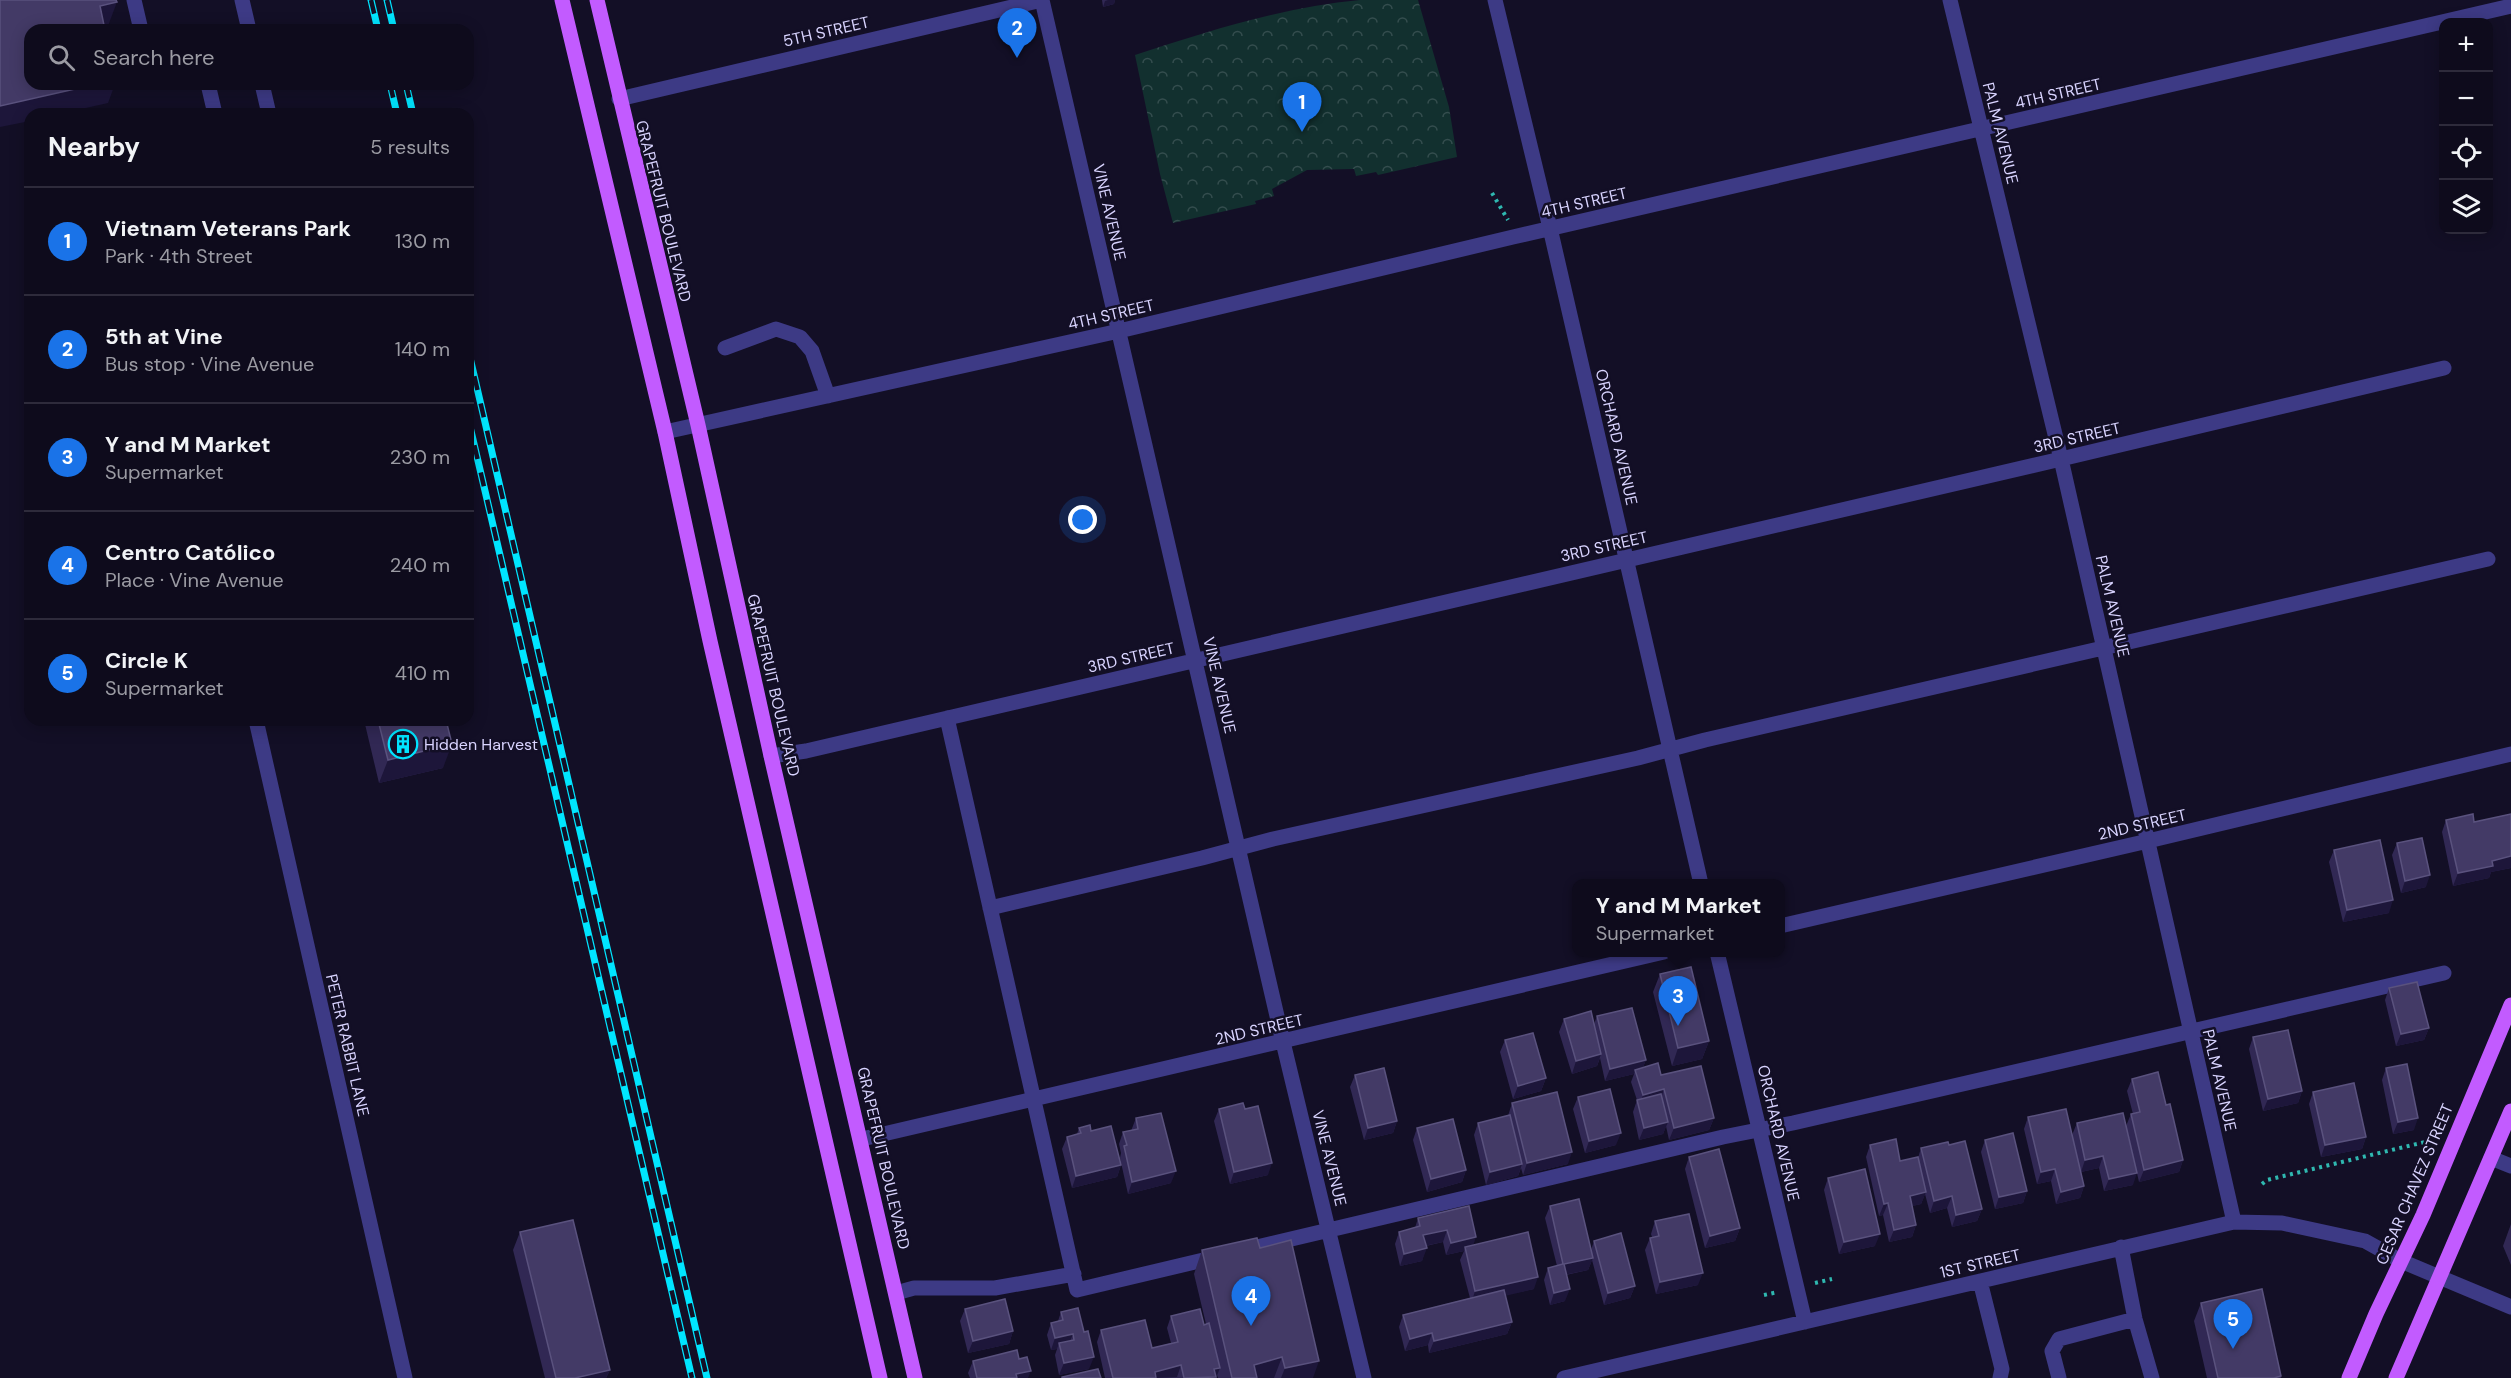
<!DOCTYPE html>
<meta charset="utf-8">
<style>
body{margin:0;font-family:"DM Sans",sans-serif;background:#171425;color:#f1f3f6}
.controls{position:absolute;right:18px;top:18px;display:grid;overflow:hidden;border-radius:12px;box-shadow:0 3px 15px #0003}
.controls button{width:54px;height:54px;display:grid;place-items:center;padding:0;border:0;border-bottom:2px solid #2e2b3b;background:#0e0b1c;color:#f1f3f6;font:30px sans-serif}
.you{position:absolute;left:1083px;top:520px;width:21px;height:21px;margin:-15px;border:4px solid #fff;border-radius:50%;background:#1a73e8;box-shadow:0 0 0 9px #1a73e833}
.badge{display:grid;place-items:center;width:39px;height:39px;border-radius:50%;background:#1a73e8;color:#fff;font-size:20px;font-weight:700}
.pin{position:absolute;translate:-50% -50px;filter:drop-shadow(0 2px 3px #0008)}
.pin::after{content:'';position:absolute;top:32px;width:21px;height:18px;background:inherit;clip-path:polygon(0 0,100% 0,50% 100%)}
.popup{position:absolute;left:1572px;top:879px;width:213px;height:78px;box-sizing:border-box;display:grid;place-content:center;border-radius:12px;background:#0e0b1c;filter:drop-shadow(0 2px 4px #0005);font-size:20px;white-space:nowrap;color:#9b9ba3}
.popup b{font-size:22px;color:#f1f3f6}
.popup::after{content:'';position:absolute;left:50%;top:100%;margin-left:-12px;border:12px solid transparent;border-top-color:#0e0b1c}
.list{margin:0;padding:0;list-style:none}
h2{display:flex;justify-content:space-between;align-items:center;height:78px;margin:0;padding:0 24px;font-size:26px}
h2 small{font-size:20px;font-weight:400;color:#9b9ba3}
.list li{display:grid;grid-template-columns:39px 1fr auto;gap:18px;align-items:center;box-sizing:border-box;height:108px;padding:0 24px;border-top:2px solid #2e2b3b}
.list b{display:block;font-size:22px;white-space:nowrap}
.list p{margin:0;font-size:20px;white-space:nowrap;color:#9b9ba3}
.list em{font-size:20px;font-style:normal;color:#9b9ba3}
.icon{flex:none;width:33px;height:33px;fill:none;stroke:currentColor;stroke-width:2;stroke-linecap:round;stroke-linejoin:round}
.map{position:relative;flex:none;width:2511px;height:1378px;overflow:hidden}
.search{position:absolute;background:#0e0b1c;box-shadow:0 3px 15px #0003;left:24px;top:24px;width:450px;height:66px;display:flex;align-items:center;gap:15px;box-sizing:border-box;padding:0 21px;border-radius:18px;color:#9b9ba3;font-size:22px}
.panel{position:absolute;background:#0e0b1c;box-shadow:0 3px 15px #0003;left:24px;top:108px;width:450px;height:618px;border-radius:18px}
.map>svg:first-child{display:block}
.park{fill:url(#park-crowns)}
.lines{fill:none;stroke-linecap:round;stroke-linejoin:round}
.path{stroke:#2fb8b0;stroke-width:4;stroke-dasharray:3 4.5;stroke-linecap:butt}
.minor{stroke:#3d3a85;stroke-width:15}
.major{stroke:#c25bff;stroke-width:15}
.rail-casing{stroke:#00e5ff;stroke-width:7}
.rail{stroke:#130f26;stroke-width:4.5;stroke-dasharray:14;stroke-linecap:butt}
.wall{fill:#312854}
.shaded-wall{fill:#1d163a}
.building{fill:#433a66;stroke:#5a527e;stroke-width:1.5}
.labels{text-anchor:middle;stroke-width:5;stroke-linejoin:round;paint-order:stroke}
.street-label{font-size:16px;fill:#d9d4ff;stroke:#130f26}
.poi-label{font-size:16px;fill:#d9d4ff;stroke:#130f26;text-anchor:start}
</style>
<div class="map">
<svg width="2511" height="1378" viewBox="0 0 2511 1378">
<defs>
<pattern id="park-crowns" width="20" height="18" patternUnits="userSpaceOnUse" patternTransform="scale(1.5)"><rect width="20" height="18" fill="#12302f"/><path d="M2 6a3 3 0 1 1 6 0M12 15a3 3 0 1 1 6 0" fill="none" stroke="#344d4e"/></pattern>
</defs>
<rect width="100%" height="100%" fill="#130f26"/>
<!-- park -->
<path class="park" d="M1360,0H1418L1449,107L1457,157L1378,175L1376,172L1356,176L1354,169L1307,170L1272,189L1274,196L1255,201L1256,204L1173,223L1160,174L1135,55C1208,31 1283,7 1360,0Z"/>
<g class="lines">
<!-- path -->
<path class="path" d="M1492,193L1508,220
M2262,1184L2267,1180L2429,1141
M1815,1283L1832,1279
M1764,1295L1778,1292"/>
<!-- minor -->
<path class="minor" d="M134,0L141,30
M242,0L249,30
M1042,0L1283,1042L1364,1378
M1495,0L1550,228L1701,884
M1950,0L2061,459L2234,1222
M208,84L215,114
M262,84L269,114
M619,99L1042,0
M725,348L776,329L800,337L812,351L828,396
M665,432L1119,331L1513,237L2511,6
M947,718L1077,1290L1216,1257
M256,720L405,1378
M771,756L806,751L2061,459L2444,368
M990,908L1202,858L1273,839L1638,758L1705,740L2488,559
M1780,926L2148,841L2511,754
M1717,952L1805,1322
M862,1139L1664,952
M2491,1158L2511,1166
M2121,1247L2135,1319L2152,1378
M1240,1251L1723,1137L1793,1123L2444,973
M1980,1281L2002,1369L2000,1378
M896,1293L914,1288H995L1074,1274
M1564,1378L2234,1222L2282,1223L2365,1241L2401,1261L2511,1307
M2059,1378L2052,1351L2059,1339L2135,1319"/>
<!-- major -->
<path class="major" d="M562,0L665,432L710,641L880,1378
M597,0L698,425L771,756L915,1378
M2349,1378L2376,1314L2423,1215L2511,1005
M2396,1378L2511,1111"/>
<!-- rail casing -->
<g class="rail-casing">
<path id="rail" d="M371,0L378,30
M387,0L394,30
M390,84L397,114
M406,84L413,114
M468,349L707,1378
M468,418L692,1378"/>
</g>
<!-- rail -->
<use href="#rail" class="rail"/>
</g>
<!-- wall -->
<path class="wall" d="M1102,0H1115L1114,4L1103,7Z
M364,720H446L443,768L379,783Z
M2511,814V868L2491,872L2489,878L2453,886L2442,832L2446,820L2474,822Z
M2397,843L2426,887L2401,893L2392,855Z
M2334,850L2389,913L2343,922L2329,862Z
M1660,974L1709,1041L1702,1059L1672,1066L1653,992Z
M2389,988L2429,1028L2424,1040L2396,1046L2385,1000Z
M1597,1016L1646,1060L1643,1067L1661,1075L1714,1118L1709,1130L1669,1140L1666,1126L1663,1134L1639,1140L1633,1112L1637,1100L1631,1082L1634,1074L1605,1081L1600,1058L1597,1066L1572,1074L1559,1032L1564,1019L1594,1024Z
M2253,1037L2302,1091L2298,1103L2263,1111L2249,1049Z
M1505,1040L1546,1078L1541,1091L1513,1099L1500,1052Z
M2386,1068L2414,1130L2393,1134L2382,1080Z
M1355,1075L1397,1121L1393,1133L1364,1140L1350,1087Z
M2132,1079L2166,1105L2183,1160L2179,1172L2139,1182L2128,1133L2133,1185L2104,1191L2099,1168L2081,1172L2084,1186L2080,1198L2056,1204L2051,1181L2037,1184L2024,1129L2028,1117L2072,1135L2077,1123L2126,1126L2131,1114H2133L2127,1091Z
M2313,1092L2366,1137L2362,1149L2321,1157L2309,1104Z
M1578,1097L1616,1145L1585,1153L1573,1109Z
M1512,1103L1568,1164L1523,1175L1521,1168L1518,1176L1486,1185L1474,1135L1478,1123L1508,1116Z
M1219,1109L1268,1175L1230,1184L1214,1121Z
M1136,1118L1171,1183L1128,1194L1120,1158L1121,1153L1119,1144L1123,1132L1131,1131Z
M1079,1128L1091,1131L1121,1165L1117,1177L1072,1188L1062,1149L1067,1137L1077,1134Z
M1417,1128L1466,1170L1462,1182L1427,1192L1413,1140Z
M1985,1140L2027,1191L2023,1203L1995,1209L1981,1152Z
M1870,1145L1900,1161L1918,1158L1921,1148L1949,1145L1982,1209L1977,1221L1952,1227L1947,1208L1930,1213L1925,1194L1921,1204L1912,1206L1916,1225L1912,1237L1889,1242L1883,1215L1879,1216L1866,1157Z
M1689,1157L1740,1228L1735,1241L1705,1248L1685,1169Z
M1828,1178L1875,1246L1839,1254L1824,1190Z
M1469,1206L1473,1246L1534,1289L1505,1295L1512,1322L1507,1334L1429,1353L1428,1345L1405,1351L1399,1327L1403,1315L1470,1298L1460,1260L1464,1251L1446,1255L1443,1242L1426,1246L1422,1261L1400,1266L1395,1244L1399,1232L1415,1228L1418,1218Z
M1550,1206L1591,1250L1594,1241L1635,1286L1630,1298L1604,1305L1592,1260L1588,1270L1566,1275L1565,1301L1550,1305L1544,1280L1548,1268L1557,1266L1545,1218Z
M1655,1221L1698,1285L1656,1294L1645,1250L1650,1238L1652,1237L1651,1234Z
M2511,1224V1265L2503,1246Z
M520,1232L610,1370L606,1378H545L513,1250Z
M1260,1248L1313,1378H1218L1217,1375L1216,1378H1105L1097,1342L1101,1330L1152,1348L1171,1343L1167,1328L1171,1316L1204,1325L1206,1324L1194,1274L1202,1250Z
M2201,1303L2281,1376V1378H2207L2194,1321Z
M965,1309L1013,1331L1009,1344L968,1353L960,1321Z
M1061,1312L1089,1369L1059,1375L1055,1355L1057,1349L1051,1350L1047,1335L1051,1323L1058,1321Z
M1019,1359L1028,1378H970L968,1373L973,1361Z"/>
<!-- shaded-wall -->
<path class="shaded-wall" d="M1108,0H1115L1114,4L1103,7L1105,1Z
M117,2L108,26L91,30L100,6Z
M97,84H115L108,103L59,114H30V121L0,127V106Z
M324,720H338L322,724Z
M452,744L443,768L379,783L388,760Z
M2511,856V868L2491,872L2489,878L2453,886L2458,873L2492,861Z
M2430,875L2426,887L2401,893L2405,881Z
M2393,900L2389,913L2343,922L2347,910Z
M2429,1028L2424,1040L2396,1046L2401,1034Z
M1709,1041L1702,1059L1672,1066L1678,1048Z
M1601,1054L1597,1066L1572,1074L1576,1061Z
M1646,1060L1641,1072L1635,1070L1634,1074L1605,1081L1610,1069Z
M1546,1078L1541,1091L1513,1099L1518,1086Z
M1664,1089L1660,1101L1639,1107L1643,1095Z
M2302,1091L2298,1103L2263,1111L2268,1099Z
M1714,1118L1709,1130L1669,1140L1674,1128Z
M2418,1118L2414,1130L2393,1134L2398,1122Z
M1397,1121L1393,1133L1364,1140L1368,1128Z
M1668,1122L1663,1134L1639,1140L1644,1128Z
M1621,1133L1616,1145L1585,1153L1589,1141Z
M2366,1137L2362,1149L2321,1157L2325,1145Z
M1572,1152L1568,1164L1523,1175L1527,1163Z
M2103,1156L2099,1168L2081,1172L2085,1160Z
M2183,1160L2179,1172L2139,1182L2144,1170Z
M1272,1163L1268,1175L1230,1184L1234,1172Z
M1522,1164L1518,1176L1486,1185L1490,1172Z
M1121,1165L1117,1177L1072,1188L1076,1176Z
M2055,1169L2051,1181L2037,1184L2041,1172Z
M1466,1170L1462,1182L1427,1192L1431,1179Z
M1176,1171L1171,1183L1128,1194L1132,1182Z
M2137,1173L2133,1185L2104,1191L2109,1179Z
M2084,1186L2080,1198L2056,1204L2061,1192Z
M2027,1191L2023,1203L1995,1209L1999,1197Z
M1926,1192L1921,1204L1905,1208L1910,1196Z
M1952,1196L1947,1208L1930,1213L1934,1201Z
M1888,1203L1883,1215L1879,1216L1884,1204Z
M1982,1209L1977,1221L1952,1227L1956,1215Z
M1916,1225L1912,1237L1889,1242L1894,1230Z
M1740,1228L1735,1241L1705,1248L1710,1236Z
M1447,1230L1443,1242L1419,1247L1423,1235Z
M1880,1234L1875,1246L1839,1254L1844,1242Z
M1476,1237L1472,1249L1465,1247L1464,1251L1446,1255L1451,1243Z
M1427,1248L1422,1261L1400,1266L1404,1254Z
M1593,1258L1588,1270L1559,1276L1564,1264Z
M1703,1273L1698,1285L1656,1294L1660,1282Z
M1538,1277L1534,1289L1471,1304L1475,1291Z
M1635,1286L1630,1298L1604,1305L1608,1293Z
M1570,1289L1565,1301L1550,1305L1554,1293Z
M1512,1322L1507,1334L1429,1353L1434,1341Z
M1013,1331L1009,1344L968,1353L973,1341Z
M1432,1333L1428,1345L1405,1351L1410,1339Z
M1073,1334L1068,1346L1059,1343L1057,1349L1051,1350L1055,1338Z
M1094,1357L1089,1369L1059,1375L1064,1363Z
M1282,1357L1274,1378H1249L1254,1365Z
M1319,1361L1313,1378H1281L1285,1368Z
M1181,1365L1177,1377L1153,1378L1155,1372Z
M1220,1368L1216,1378H1211L1214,1369Z
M610,1370L606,1378H575Z
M1031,1371L1028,1378H1015L1016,1374Z"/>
<!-- building -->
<path class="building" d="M0,0H116L117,2L100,6L105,30H30V84H97L0,106Z
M378,720H446L452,744L388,760Z
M2473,814L2474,822L2511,814V856L2492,861L2493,866L2458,873L2446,820Z
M2422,838L2430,875L2405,881L2397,843Z
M2380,840L2393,900L2347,910L2334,850Z
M1691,967L1709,1041L1678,1048L1660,974Z
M2417,982L2429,1028L2401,1034L2389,988Z
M1632,1008L1646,1060L1610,1069L1597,1016Z
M1591,1011L1601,1054L1576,1061L1564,1019Z
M2288,1030L2302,1091L2268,1099L2253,1037Z
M1533,1033L1546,1078L1518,1086L1505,1040Z
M1658,1063L1661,1075L1701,1066L1714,1118L1674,1128L1664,1089L1643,1095L1635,1070Z
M2407,1064L2418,1118L2398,1122L2386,1068Z
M1384,1068L1397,1121L1368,1128L1355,1075Z
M2158,1072L2166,1105L2170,1104L2183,1160L2144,1170L2131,1114L2140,1112L2132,1079Z
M2354,1083L2366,1137L2325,1145L2313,1092Z
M1610,1089L1621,1133L1589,1141L1578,1097Z
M1557,1092L1572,1152L1527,1163L1512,1103Z
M1661,1094L1668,1122L1644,1128L1637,1100Z
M1243,1103L1245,1109L1258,1106L1272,1163L1234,1172L1219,1109Z
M2066,1109L2084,1186L2061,1192L2055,1169L2041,1172L2028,1117Z
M1161,1113L1176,1171L1132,1182L1124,1146L1127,1145L1123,1132L1138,1129L1136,1118Z
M2123,1113L2137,1173L2109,1179L2103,1156L2085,1160L2077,1123Z
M1510,1115L1522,1164L1490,1172L1478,1123Z
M1453,1119L1466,1170L1431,1179L1417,1128Z
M1090,1125L1091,1131L1111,1126L1121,1165L1076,1176L1067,1137L1081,1133L1079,1128Z
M2013,1133L2027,1191L1999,1197L1985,1140Z
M1896,1139L1900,1161L1918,1157L1926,1192L1910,1196L1916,1225L1894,1230L1888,1203L1884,1204L1870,1145Z
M1965,1141L1982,1209L1956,1215L1952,1196L1934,1201L1921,1148L1948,1142L1949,1145Z
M1719,1149L1740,1228L1710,1236L1689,1157Z
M1865,1169L1880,1234L1844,1242L1828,1178Z
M1579,1199L1593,1258L1564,1264L1570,1289L1554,1293L1548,1268L1563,1264L1550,1206Z
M1469,1206L1476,1237L1451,1243L1447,1230L1423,1235L1427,1248L1404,1254L1399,1232L1420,1226L1418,1218Z
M1689,1214L1703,1273L1660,1282L1650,1238L1659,1236L1655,1221Z
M573,1220L610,1370L575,1378H556L520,1232Z
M1528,1232L1538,1277L1475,1291L1465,1247Z
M1621,1233L1635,1286L1608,1293L1594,1241Z
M1257,1238L1260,1248L1291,1240L1319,1361L1285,1368L1282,1357L1254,1365L1257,1378H1232L1202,1250Z
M2262,1289L2281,1376L2274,1378H2218L2201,1303Z
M1504,1290L1512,1322L1434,1341L1432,1333L1410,1339L1403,1315Z
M1005,1299L1013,1331L973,1341L965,1309Z
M1078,1308L1084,1332L1088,1331L1094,1357L1064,1363L1059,1343L1074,1340L1073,1334L1055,1338L1051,1323L1063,1320L1061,1312Z
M1200,1309L1204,1325L1209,1323L1220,1368L1214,1369L1216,1377L1184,1378L1181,1365L1155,1372L1156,1378H1113L1101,1330L1145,1320L1152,1348L1178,1342L1171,1316Z
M1017,1350L1019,1359L1027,1357L1031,1371L1016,1374L1017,1378H977L973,1361Z
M1098,1369L1101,1378H1062V1377Z"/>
<!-- icons -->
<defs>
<g id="building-ring" transform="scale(1.5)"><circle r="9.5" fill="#130f26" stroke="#00e5ff" stroke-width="1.5"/><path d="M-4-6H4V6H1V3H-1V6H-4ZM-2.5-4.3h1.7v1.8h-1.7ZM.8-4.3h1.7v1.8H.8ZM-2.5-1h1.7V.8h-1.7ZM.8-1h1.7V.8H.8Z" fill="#00e5ff"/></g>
</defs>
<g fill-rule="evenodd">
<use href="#building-ring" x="403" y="744"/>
</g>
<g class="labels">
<!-- street labels -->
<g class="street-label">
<text transform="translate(826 31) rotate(-13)" y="6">5TH STREET</text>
<text transform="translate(2058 93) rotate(-13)" y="6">4TH STREET</text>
<text transform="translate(2001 133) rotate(76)" y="6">PALM AVENUE</text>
<text transform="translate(1584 202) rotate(-13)" y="6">4TH STREET</text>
<text transform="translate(664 211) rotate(76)" y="6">GRAPEFRUIT BOULEVARD</text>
<text transform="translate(1110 212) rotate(77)" y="6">VINE AVENUE</text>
<text transform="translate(1111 314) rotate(-13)" y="6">4TH STREET</text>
<text transform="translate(1617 437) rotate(77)" y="6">ORCHARD AVENUE</text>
<text transform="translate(2077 437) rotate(-13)" y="6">3RD STREET</text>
<text transform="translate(1604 546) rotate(-13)" y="6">3RD STREET</text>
<text transform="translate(2113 606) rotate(77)" y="6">PALM AVENUE</text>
<text transform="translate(1131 657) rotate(-13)" y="6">3RD STREET</text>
<text transform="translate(774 685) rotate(77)" y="6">GRAPEFRUIT BOULEVARD</text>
<text transform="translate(1220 685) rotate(77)" y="6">VINE AVENUE</text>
<text transform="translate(2142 824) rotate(-13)" y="6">2ND STREET</text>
<text transform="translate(1259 1029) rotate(-13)" y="6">2ND STREET</text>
<text transform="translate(348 1045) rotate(77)" y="6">PETER RABBIT LANE</text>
<text transform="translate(2220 1080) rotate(77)" y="6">PALM AVENUE</text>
<text transform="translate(1779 1133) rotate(77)" y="6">ORCHARD AVENUE</text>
<text transform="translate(884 1158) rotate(77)" y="6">GRAPEFRUIT BOULEVARD</text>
<text transform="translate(1330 1158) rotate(76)" y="6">VINE AVENUE</text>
<text transform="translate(2414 1184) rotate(-67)" y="6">CESAR CHAVEZ STREET</text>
<text transform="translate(1980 1263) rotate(-13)" y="6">1ST STREET</text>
</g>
<!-- poi labels -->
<g class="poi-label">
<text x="424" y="750">Hidden Harvest</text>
</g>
</g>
</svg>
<div class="controls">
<button>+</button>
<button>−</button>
<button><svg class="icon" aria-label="locate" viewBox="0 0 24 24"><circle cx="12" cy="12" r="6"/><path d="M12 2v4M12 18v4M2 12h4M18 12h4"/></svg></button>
<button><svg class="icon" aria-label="layers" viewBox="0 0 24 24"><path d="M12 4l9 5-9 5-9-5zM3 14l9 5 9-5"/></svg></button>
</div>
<div class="you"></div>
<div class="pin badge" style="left:1302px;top:132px">1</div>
<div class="pin badge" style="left:1017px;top:58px">2</div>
<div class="pin badge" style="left:1678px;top:1026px">3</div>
<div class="popup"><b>Y and M Market</b>Supermarket</div>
<div class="pin badge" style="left:1251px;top:1326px">4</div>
<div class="pin badge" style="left:2233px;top:1349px">5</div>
<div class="search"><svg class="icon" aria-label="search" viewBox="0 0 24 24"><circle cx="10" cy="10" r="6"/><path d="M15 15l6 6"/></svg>Search here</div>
<section class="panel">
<h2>Nearby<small>5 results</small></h2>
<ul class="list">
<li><span class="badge">1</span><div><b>Vietnam Veterans Park</b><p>Park · 4th Street</p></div><em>130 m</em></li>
<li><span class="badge">2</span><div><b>5th at Vine</b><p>Bus stop · Vine Avenue</p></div><em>140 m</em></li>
<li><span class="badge">3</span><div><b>Y and M Market</b><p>Supermarket</p></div><em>230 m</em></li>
<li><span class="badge">4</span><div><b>Centro Católico</b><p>Place · Vine Avenue</p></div><em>240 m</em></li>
<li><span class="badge">5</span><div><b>Circle K</b><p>Supermarket</p></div><em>410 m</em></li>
</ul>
</section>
</div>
